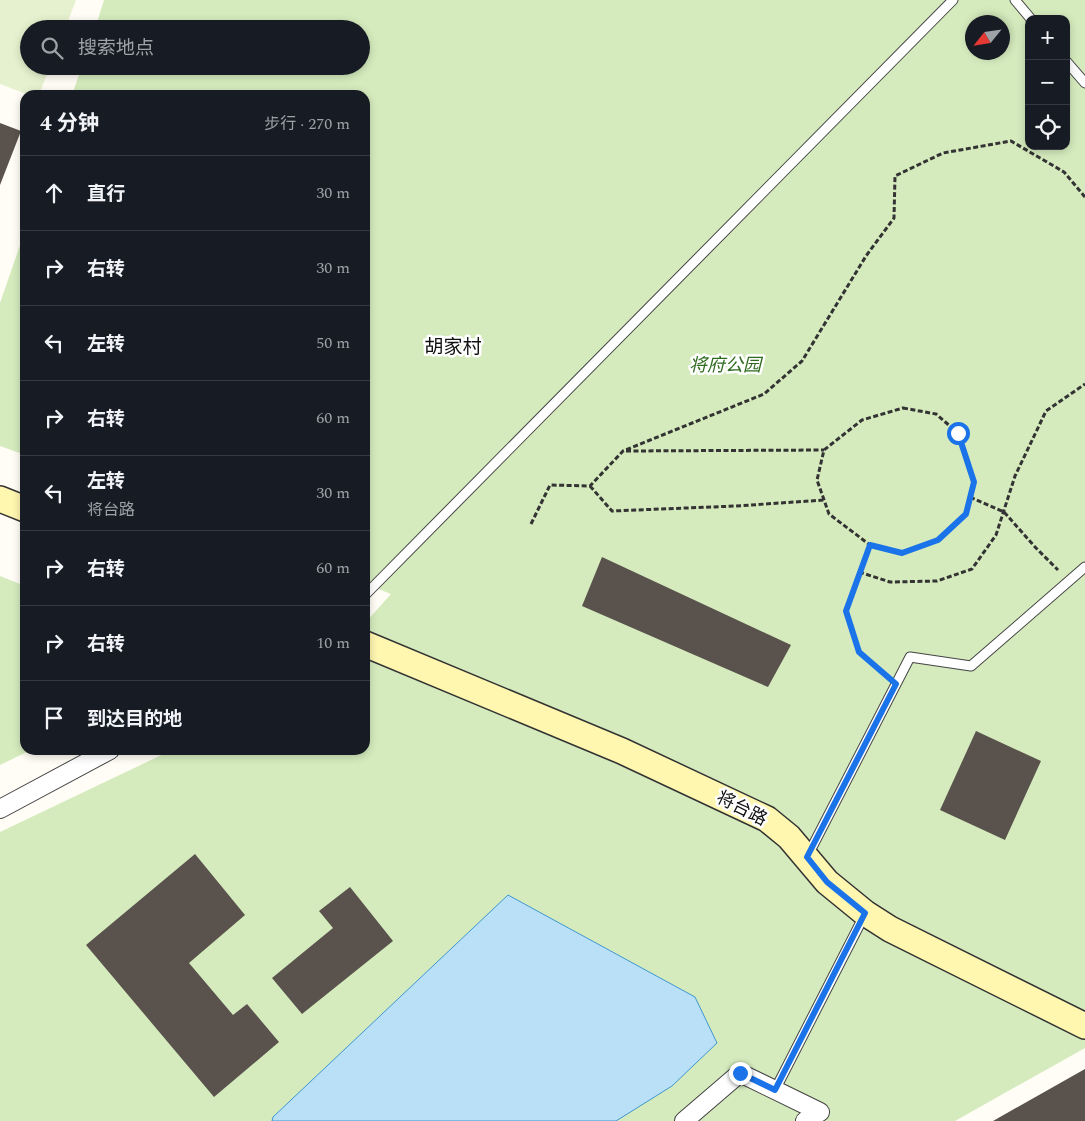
<!DOCTYPE html>
<html lang="zh">
<meta charset="utf-8">
<style>
body{margin:0;font-family:Spectral,"Noto Sans SC",serif;background:#20242c;color:#f1f3f6}
.controls{position:absolute;right:15px;top:15px;display:grid;overflow:hidden;border-radius:10px;box-shadow:0 2px 8px #0003}
.controls button{width:45px;height:45px;display:grid;place-items:center;padding:0;border:0;border-bottom:1px solid #363941;background:#171b24;color:#f1f3f6;font:25px sans-serif}
.compass{position:absolute;left:965px;top:15px;width:45px;height:45px;border-radius:50%;background:#171b24;box-shadow:0 2px 8px #0003;rotate:240deg}
.stop{position:absolute;width:15px;height:15px;margin:-11px;border:4px solid #1a73e8;border-radius:50%;background:#fff}
.stop.end{background:#1a73e8;border-color:#fff;box-shadow:0 1px 5px #0008}
.list{margin:0;padding:0;list-style:none}
h2{display:flex;justify-content:space-between;align-items:center;height:65px;margin:0;padding:0 20px;font-size:21px}
h2 small{font-size:16px;font-weight:400;color:#9ea1a6}
.list li{display:grid;grid-template-columns:32px 1fr auto;gap:15px;align-items:center;box-sizing:border-box;height:75px;padding:0 20px;border-top:1px solid #363941}
.list b{display:block;font-size:19px;white-space:nowrap}
.list p{margin:0;font-size:16px;white-space:nowrap;color:#9ea1a6}
.list em{font-size:16px;font-style:normal;color:#9ea1a6}
.icon{flex:none;width:28px;height:28px;fill:none;stroke:currentColor;stroke-width:2;stroke-linecap:round;stroke-linejoin:round}
.map{position:relative;flex:none;width:1085px;height:1121px;overflow:hidden}
.search{position:absolute;background:#171b24;box-shadow:0 2px 8px #0003;left:20px;top:20px;width:350px;height:55px;display:flex;align-items:center;gap:12px;box-sizing:border-box;padding:0 18px;border-radius:28px;color:#9ea1a6;font-size:19px}
.panel{position:absolute;background:#171b24;box-shadow:0 2px 8px #0003;left:20px;top:90px;width:350px;height:665px;border-radius:15px}
.map>svg:first-child{display:block}
.green{fill:#d5ebbd;fill-rule:evenodd}
.pitch{fill:#e6f2cf}
.water{fill:#b9e0f7;stroke:#3f96cf}
.building{fill:#5a524d}
.lines{fill:none;stroke-linecap:round;stroke-linejoin:round}
.service-casing{stroke:#444;stroke-width:11}
.minor-casing{stroke:#444;stroke-width:20}
.secondary-casing{stroke:#333;stroke-width:28}
.path{stroke:#333;stroke-width:3;stroke-dasharray:5 2.5;stroke-linecap:butt}
.service{stroke:#fff;stroke-width:9}
.minor{stroke:#fff;stroke-width:18}
.secondary{stroke:#fff6b0;stroke-width:25}
.route{stroke:#1a73e8;stroke-width:6}
.labels{text-anchor:middle;stroke-width:5;stroke-linejoin:round;paint-order:stroke}
.park-label{font-size:18px;font-style:italic;fill:#2f6b1f;stroke:#fff}
.street-label{font-size:18px;fill:#111;stroke:#fff}
.neighbourhood-label{font-size:19px;fill:#111;stroke:#fff}
</style>
<div class="map">
<svg width="1085" height="1121" viewBox="0 0 1085 1121">
<rect width="100%" height="100%" fill="#fffdf5"/>
<!-- green -->
<path class="green" d="M104,0H1085V1048L955,1121H0V832L172,750H365V623L391,594L365,584V95H72L82,66H361V29H95ZM1029,19H1066V146H1029ZM972,22H1002V52H972Z
M25,231V455L0,446V303Z
M0,576L25,586V750H31L0,765Z"/>
<!-- pitch -->
<path class="pitch" d="M0,0H76L65,29H29V66H50L39,95H29L0,84Z"/>
<!-- water -->
<path class="water" d="M508,895L695,997L717,1043L672,1086L616,1121H272L273,1117Z"/>
<!-- building -->
<path class="building" d="M0,123L21,131L0,185Z
M602,557L791,645L768,687L582,606Z
M976,731L1041,761L1005,840L940,810Z
M195,854L245,915L189,963L233,1015L247,1004L279,1042L214,1097L86,945Z
M350,887L393,941L302,1014L272,978L333,928L319,911Z
M1085,1069V1121H993Z"/>
<g class="lines">
<!-- service casing -->
<g class="service-casing">
<path id="service" d="M1015,0L1031,19
M1066,61L1085,83
M365,595L953,0
M808,855L910,657L971,666L1085,567
M775,1090L865,914"/>
</g>
<!-- minor casing -->
<g class="minor-casing">
<path id="minor" d="M0,809L110,750
M684,1121L740,1073L820,1112L805,1121"/>
</g>
<!-- secondary casing -->
<g class="secondary-casing">
<path id="secondary" d="M0,499L25,509
M365,644L622,751L767,819L789,837L827,882L865,913L890,929L1085,1026"/>
</g>
<!-- path -->
<path class="path" d="M903,408L936,414L958,433L974,482L966,514L938,540L902,553L870,545L829,514L817,480L824,450L862,420Z
M626,451L824,450
M590,486L612,511L736,506L824,500
M970,497L1004,512L1036,548L1058,570
M531,524L550,485L590,486L623,451L764,394L802,361L866,256L894,218L895,176L943,153L1011,141L1064,172L1085,197
M870,545L846,611L859,652L884,674
M859,572L890,582L937,581L972,569L996,535L1015,476L1046,411L1085,384"/>
<!-- service -->
<use href="#service" class="service"/>
<!-- minor -->
<use href="#minor" class="minor"/>
<!-- secondary -->
<use href="#secondary" class="secondary"/>
</g>
<g class="lines">
<!-- route -->
<path class="route" d="M740,1073L775,1090L865,913L827,882L807,857L896,684L859,652L846,611L870,545L902,553L938,540L966,514L974,482L958,433"/>
</g>
<g class="labels">
<!-- park labels -->
<g class="park-label">
<text x="725" y="371">将府公园</text>
</g>
<!-- street labels -->
<g class="street-label">
<text transform="translate(742 808) rotate(27)" y="6">将台路</text>
</g>
<!-- neighbourhood labels -->
<g class="neighbourhood-label">
<text x="453" y="353">胡家村</text>
</g>
</g>
</svg>
<div class="controls">
<button>+</button>
<button>−</button>
<button><svg class="icon" aria-label="locate" viewBox="0 0 24 24"><circle cx="12" cy="12" r="6"/><path d="M12 2v4M12 18v4M2 12h4M18 12h4"/></svg></button>
</div>
<svg class="compass" viewBox="-18 -18 36 36"><path d="M0-13l5 13h-10z" fill="#e53935"/><path d="M0 13l5-13h-10z" fill="#9ea1a6"/></svg>
<div class="stop" style="left:958px;top:433px"></div>
<div class="stop end" style="left:740px;top:1073px"></div>
<div class="search"><svg class="icon" aria-label="search" viewBox="0 0 24 24"><circle cx="10" cy="10" r="6"/><path d="M15 15l6 6"/></svg>搜索地点</div>
<section class="panel">
<h2>4 分钟<small>步行 · 270 m</small></h2>
<ul class="list">
<li><svg class="icon" aria-label="ahead" viewBox="0 0 24 24"><path d="M12 20V5M6 11l6-6 6 6"/></svg><div><b>直行</b></div><em>30 m</em></li>
<li><svg class="icon" aria-label="right" viewBox="0 0 24 24"><path d="M7 20v-9h11M14 6l5 5-5 5"/></svg><div><b>右转</b></div><em>30 m</em></li>
<li><svg class="icon" aria-label="left" viewBox="0 0 24 24"><path d="M17 20v-9H6M10 6l-5 5 5 5"/></svg><div><b>左转</b></div><em>50 m</em></li>
<li><svg class="icon" aria-label="right" viewBox="0 0 24 24"><path d="M7 20v-9h11M14 6l5 5-5 5"/></svg><div><b>右转</b></div><em>60 m</em></li>
<li><svg class="icon" aria-label="left" viewBox="0 0 24 24"><path d="M17 20v-9H6M10 6l-5 5 5 5"/></svg><div><b>左转</b><p>将台路</p></div><em>30 m</em></li>
<li><svg class="icon" aria-label="right" viewBox="0 0 24 24"><path d="M7 20v-9h11M14 6l5 5-5 5"/></svg><div><b>右转</b></div><em>60 m</em></li>
<li><svg class="icon" aria-label="right" viewBox="0 0 24 24"><path d="M7 20v-9h11M14 6l5 5-5 5"/></svg><div><b>右转</b></div><em>10 m</em></li>
<li><svg class="icon" aria-label="arrive" viewBox="0 0 24 24"><path d="M6 21V4h12l-3 4 3 4H6"/></svg><div><b>到达目的地</b></div></li>
</ul>
</section>
</div>
